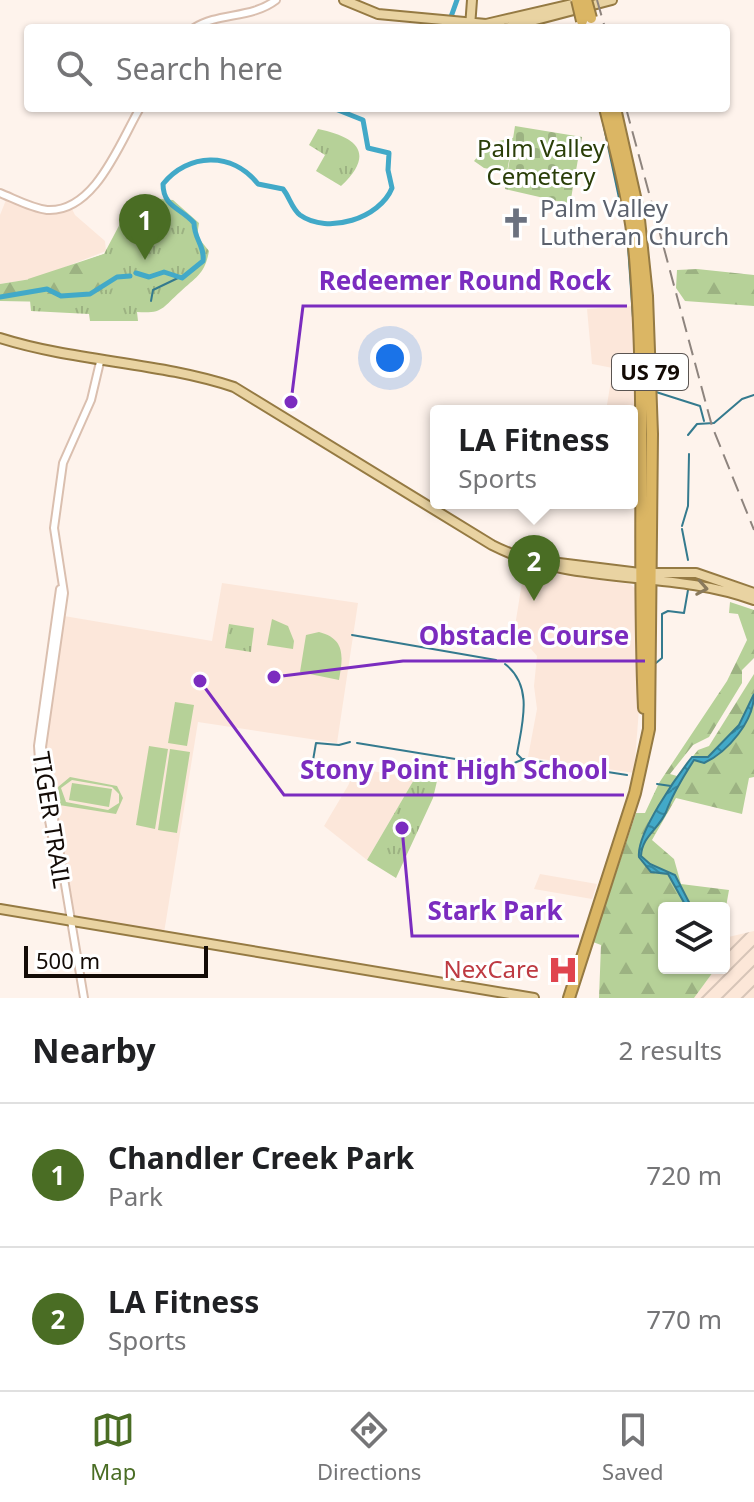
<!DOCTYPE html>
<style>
body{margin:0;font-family:"Noto Sans",sans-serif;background:#f2f2f2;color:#202124}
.controls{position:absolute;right:24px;bottom:24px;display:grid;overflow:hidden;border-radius:8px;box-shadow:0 2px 6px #0004}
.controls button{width:72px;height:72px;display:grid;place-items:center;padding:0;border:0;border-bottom:2px solid #e0e0e0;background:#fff;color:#202124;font:40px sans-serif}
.scale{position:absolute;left:24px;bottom:20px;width:184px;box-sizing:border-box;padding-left:8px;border:4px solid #130b06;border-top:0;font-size:22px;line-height:28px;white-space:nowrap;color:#130b06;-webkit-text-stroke:6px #fff;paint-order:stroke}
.you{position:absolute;left:390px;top:358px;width:28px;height:28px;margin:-20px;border:6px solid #fff;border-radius:50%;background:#1a73e8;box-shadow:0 0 0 12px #1a73e833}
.badge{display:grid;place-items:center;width:52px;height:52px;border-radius:50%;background:#4a6d24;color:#fff;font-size:26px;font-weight:700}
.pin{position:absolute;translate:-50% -66px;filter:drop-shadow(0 2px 4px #0008)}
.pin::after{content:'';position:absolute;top:42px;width:28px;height:24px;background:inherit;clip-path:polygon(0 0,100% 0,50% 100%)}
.popup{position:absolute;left:430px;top:405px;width:208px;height:104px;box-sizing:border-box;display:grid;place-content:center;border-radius:8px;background:#fff;filter:drop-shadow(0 2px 6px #0005);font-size:26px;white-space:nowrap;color:#757577}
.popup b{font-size:30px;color:#202124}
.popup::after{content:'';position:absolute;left:50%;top:100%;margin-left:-16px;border:16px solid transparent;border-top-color:#fff}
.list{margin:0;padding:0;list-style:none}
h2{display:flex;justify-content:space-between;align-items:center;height:104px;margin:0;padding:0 32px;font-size:34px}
h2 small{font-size:26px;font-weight:400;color:#757577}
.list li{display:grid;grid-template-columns:52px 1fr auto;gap:24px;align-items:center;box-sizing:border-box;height:144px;padding:0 32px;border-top:2px solid #e0e0e0}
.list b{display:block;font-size:30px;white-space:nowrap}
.list p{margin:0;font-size:26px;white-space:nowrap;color:#757577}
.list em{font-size:26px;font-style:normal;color:#757577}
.icon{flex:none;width:44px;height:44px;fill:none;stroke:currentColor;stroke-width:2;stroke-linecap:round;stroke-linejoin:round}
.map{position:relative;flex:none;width:754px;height:998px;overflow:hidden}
.search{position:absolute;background:#fff;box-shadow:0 2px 6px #0004;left:24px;right:24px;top:24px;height:88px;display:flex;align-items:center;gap:20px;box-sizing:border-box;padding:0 28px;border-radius:8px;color:#757577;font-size:30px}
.sheet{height:392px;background:#fff}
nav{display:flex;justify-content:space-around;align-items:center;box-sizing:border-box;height:112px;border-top:2px solid #e0e0e0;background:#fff;font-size:22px;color:#757577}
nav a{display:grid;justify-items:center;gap:4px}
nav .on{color:#4a6d24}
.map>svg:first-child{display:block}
.built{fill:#fce7da}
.industrial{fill:url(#industrial-furrows)}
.grass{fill:url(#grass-tufts)}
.forest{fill:url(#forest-firs)}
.cemetery{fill:url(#cemetery-stones)}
.garden{fill:#b6d198;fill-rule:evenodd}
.water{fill:url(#water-waves);stroke:#347a8e;stroke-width:2}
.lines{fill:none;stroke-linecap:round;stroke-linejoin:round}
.stream{stroke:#347a8e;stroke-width:2}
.river{stroke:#42a9c8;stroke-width:5}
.minor-casing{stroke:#dabfaf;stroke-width:10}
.major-casing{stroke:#957a43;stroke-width:12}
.highway-casing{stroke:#957a43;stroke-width:14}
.minor{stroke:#fff;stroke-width:6}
.major{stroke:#e9d3a2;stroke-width:8}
.highway{stroke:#dbb664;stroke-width:10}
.rail{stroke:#8e847e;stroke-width:2;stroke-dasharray:16 8;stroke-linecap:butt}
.highway-bridge-casing{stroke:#957a43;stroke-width:14;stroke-linecap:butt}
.highway-bridge{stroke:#dbb664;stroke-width:10}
.oneway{stroke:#89795c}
.labels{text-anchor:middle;stroke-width:6;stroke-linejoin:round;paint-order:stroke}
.shield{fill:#fff;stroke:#5a5451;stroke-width:2}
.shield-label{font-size:22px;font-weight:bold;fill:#130b06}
.park-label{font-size:24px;fill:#2a3e08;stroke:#fff}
.worship-label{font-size:24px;fill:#5b616d;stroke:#fff;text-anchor:start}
.street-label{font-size:24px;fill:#130b06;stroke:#fff}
.health-label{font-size:24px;fill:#be3a42;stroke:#fff;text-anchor:end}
.leader{fill:none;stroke:#7b2cbf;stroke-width:3}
.callout-dot{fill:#7b2cbf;stroke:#fff;stroke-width:3}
.callout-label{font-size:26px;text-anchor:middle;font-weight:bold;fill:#7b2cbf;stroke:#fff;stroke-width:6;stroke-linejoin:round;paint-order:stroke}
</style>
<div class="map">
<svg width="754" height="998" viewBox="0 0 754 998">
<defs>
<pattern id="industrial-furrows" width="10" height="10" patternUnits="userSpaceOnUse" patternTransform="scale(2)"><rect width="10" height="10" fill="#fce7d8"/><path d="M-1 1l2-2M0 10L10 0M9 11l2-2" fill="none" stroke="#d7c5b8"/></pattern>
<pattern id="grass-tufts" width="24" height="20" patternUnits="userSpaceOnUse" patternTransform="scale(2)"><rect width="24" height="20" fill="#b6d198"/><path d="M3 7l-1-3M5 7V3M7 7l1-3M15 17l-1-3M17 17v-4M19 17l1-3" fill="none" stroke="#9cb282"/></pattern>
<pattern id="forest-firs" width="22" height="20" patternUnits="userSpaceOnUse" patternTransform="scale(2)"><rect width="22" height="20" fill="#b6d198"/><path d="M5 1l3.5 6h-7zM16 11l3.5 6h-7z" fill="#9cb282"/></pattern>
<pattern id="cemetery-stones" width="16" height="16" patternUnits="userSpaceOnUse" patternTransform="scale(2)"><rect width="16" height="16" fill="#b6d198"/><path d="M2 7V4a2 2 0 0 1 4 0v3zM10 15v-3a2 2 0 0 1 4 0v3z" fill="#9cb282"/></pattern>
<pattern id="water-waves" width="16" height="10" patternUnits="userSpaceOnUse" patternTransform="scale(2)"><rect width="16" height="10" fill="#42a9c8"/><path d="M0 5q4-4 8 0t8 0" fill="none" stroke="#3688a0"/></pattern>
</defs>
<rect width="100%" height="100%" fill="#fef3ec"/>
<!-- built -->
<path class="built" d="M6,200L44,213L72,209L75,215L105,241L106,251L37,278L0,284V215Z
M633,306L636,367L637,464H632V411H606L613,368L592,364L587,309Z
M524,570L630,584L636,589L639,709L634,773L528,757L537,709L534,686L537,656L531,649L512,645Z
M222,583L358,603L337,743L198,722L164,933L73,917L45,749L64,616L212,641Z
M353,768L415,778L367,860L324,826L349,784Z
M540,874L597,884L592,899L534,889Z"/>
<!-- industrial -->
<path class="industrial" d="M754,931V998H694L716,968H724V938Z"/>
<!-- grass -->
<path class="grass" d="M318,129C357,137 376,153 341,186L316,171L325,155L309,145Z
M160,199L173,200L199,223L197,236L209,251C205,274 196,277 180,292C162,308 163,314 137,312L138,321H90L89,314L31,311L28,279L104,254L122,220Z
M229,624L254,628L251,652L225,648Z
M415,778L437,781L433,798L396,878L367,860Z"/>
<!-- forest -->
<path class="forest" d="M104,254L118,287L54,302L0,301V284L37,278Z
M697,269L754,275V306L685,301L676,288L677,270Z
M730,602L754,610V658L742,670V683L709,737L693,745L670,774L677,776L698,750L709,746L754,674V777L749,778L742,814L676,798L652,840L674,859L681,884L729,890L724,918V908H664V968H716L694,998H599L601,945L593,942L636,813H645L659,783L727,681L747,640L738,614L729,613Z"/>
<!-- cemetery -->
<path class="cemetery" d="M515,126L582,137L570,204L505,189Z"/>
<!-- garden -->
<path class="garden" d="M513,138L507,172L484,168L474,161L489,143Z
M272,619L288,626L294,641L293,649L267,645Z
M319,632C346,639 343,657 339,680L300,672L306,635Z
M175,702L194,705L187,746L168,743Z
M149,746L168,749L155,829L136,825Z
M170,749L190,752L177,833L158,830Z
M70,777L117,786L123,798L116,814L59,805L58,787ZM72,780L112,787L119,794V803L108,810L66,802L61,788Z
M72,783L112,789L109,807L69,800Z"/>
<!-- water -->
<path class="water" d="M754,694C754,721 728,752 704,763L694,760C683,777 673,793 666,812C659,829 642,836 641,856L650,864L675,875L692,908H687L668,874L651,872L639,857C636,834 677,776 692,757H708L739,725Z"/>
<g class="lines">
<!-- stream -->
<path class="stream" d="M600,108L623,217
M627,232L634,332
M151,301L153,290L180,277
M656,392L700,406L704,421
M688,435L697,424L714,423L742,399L754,395
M682,526L688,506L689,454
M682,529L688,560
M352,635L496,660
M656,663L662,658V614L668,611L684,613L688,590
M505,664C534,686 522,724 517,754L522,759
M357,743L486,764
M494,765L507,766L524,759L627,775
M311,772L316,743L339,745L350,742
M657,784L671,786"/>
<!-- river -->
<path class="river" d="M447,28L457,0
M136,273L149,277L164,272L182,278L203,261C205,246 194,239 194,223C181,208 163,207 163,184C188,153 232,151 258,184L283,189C289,196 292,209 300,215C328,235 380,218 392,188L388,170L389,153L368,148L363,120L333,108
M0,297L47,289L61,296L90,294L117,277L130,276"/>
<!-- minor casing -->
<g class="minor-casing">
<path id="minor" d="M194,28C219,12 251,19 276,0
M0,193C15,199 31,208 47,210C95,213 120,142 140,108
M60,878L40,773L38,746L60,589
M84,998L42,747L64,593L54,528L63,463L91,400L100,362"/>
</g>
<!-- major casing -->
<g class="major-casing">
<path id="major" d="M344,0L378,14L486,24L581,2
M470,27L472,0
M505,28L612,0
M0,338C76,362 159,362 234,387L492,545C574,587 669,569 754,600
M559,563L640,573H696L754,593
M0,909L534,998"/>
</g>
<!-- highway casing -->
<g class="highway-casing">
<path id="highway" d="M605,108C617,156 631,207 635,257C647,407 637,558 644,708
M569,998L635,793L649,729L652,434L647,296L638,210L615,108"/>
</g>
<!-- minor -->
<use href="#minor" class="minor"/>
<!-- major -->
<use href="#major" class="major"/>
<!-- highway -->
<use href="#highway" class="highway"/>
<!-- rail -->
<path class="rail" d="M597,0L605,28
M626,108L712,426L754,530"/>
<!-- highway-bridge casing -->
<g class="highway-bridge-casing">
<path id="highway-bridge" d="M577,0L582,21
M586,0L591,18"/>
</g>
<!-- highway-bridge -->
<use href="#highway-bridge" class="highway-bridge"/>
</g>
<!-- one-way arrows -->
<defs><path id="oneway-chevron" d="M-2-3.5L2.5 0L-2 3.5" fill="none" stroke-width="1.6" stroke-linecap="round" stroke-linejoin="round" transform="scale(2)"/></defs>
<use class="oneway" href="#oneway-chevron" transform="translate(702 588) rotate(10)"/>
<!-- icons -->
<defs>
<g id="church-bare" transform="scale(2.4)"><path d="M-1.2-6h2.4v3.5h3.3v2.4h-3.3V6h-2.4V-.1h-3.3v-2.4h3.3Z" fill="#6b7280" stroke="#fff" stroke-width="2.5" paint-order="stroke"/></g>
<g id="hospital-bare" transform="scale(2.4)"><path d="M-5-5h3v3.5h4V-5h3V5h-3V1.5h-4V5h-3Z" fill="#e0444e" stroke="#fff" stroke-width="2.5" paint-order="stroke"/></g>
</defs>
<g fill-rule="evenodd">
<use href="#church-bare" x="516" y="223"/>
<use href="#hospital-bare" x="563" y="970"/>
</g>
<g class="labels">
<!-- shield labels -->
<rect class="shield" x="612" y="354" width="76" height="36" rx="6"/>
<g class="shield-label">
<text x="650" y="380">US 79</text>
</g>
<!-- park labels -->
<g class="park-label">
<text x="541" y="157">Palm Valley<tspan x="541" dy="28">Cemetery</tspan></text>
</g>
<!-- worship labels -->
<g class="worship-label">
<text x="540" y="217">Palm Valley<tspan x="540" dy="28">Lutheran Church</tspan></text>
</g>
<!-- street labels -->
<g class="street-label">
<text transform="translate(51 820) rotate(81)" y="8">TIGER TRAIL</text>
</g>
<!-- health labels -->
<g class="health-label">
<text x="539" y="978">NexCare</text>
</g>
</g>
<!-- callouts -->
<path class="leader" d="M291 402L303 306H627M274 677L403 661H645M200 681L284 795H624M402 828L412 936H579"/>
<g class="callout-dot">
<circle cx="291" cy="402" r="8"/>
<circle cx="274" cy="677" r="8"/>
<circle cx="200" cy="681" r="8"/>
<circle cx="402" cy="828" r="8"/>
</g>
<g class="callout-label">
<text x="465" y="290">Redeemer Round Rock</text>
<text x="524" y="645">Obstacle Course</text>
<text x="454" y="779">Stony Point High School</text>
<text x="495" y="920">Stark Park</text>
</g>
</svg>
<div class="controls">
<button><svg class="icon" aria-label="layers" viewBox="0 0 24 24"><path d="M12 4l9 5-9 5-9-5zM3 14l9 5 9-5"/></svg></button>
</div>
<div class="scale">500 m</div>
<div class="you"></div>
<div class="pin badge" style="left:145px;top:260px">1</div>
<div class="pin badge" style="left:534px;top:601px">2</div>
<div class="popup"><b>LA Fitness</b>Sports</div>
<div class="search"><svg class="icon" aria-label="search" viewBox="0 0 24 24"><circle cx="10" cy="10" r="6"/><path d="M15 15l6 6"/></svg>Search here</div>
</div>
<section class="sheet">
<h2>Nearby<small>2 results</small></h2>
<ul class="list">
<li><span class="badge">1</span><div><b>Chandler Creek Park</b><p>Park</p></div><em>720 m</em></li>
<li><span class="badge">2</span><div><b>LA Fitness</b><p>Sports</p></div><em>770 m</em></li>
</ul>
</section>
<nav>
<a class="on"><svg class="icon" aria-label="map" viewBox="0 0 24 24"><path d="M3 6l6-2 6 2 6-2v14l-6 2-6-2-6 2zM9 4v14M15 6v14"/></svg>Map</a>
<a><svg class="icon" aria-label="directions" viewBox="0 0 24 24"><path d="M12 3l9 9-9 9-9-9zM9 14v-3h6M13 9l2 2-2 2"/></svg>Directions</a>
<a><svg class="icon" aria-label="saved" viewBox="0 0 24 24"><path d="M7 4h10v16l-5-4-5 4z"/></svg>Saved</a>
</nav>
